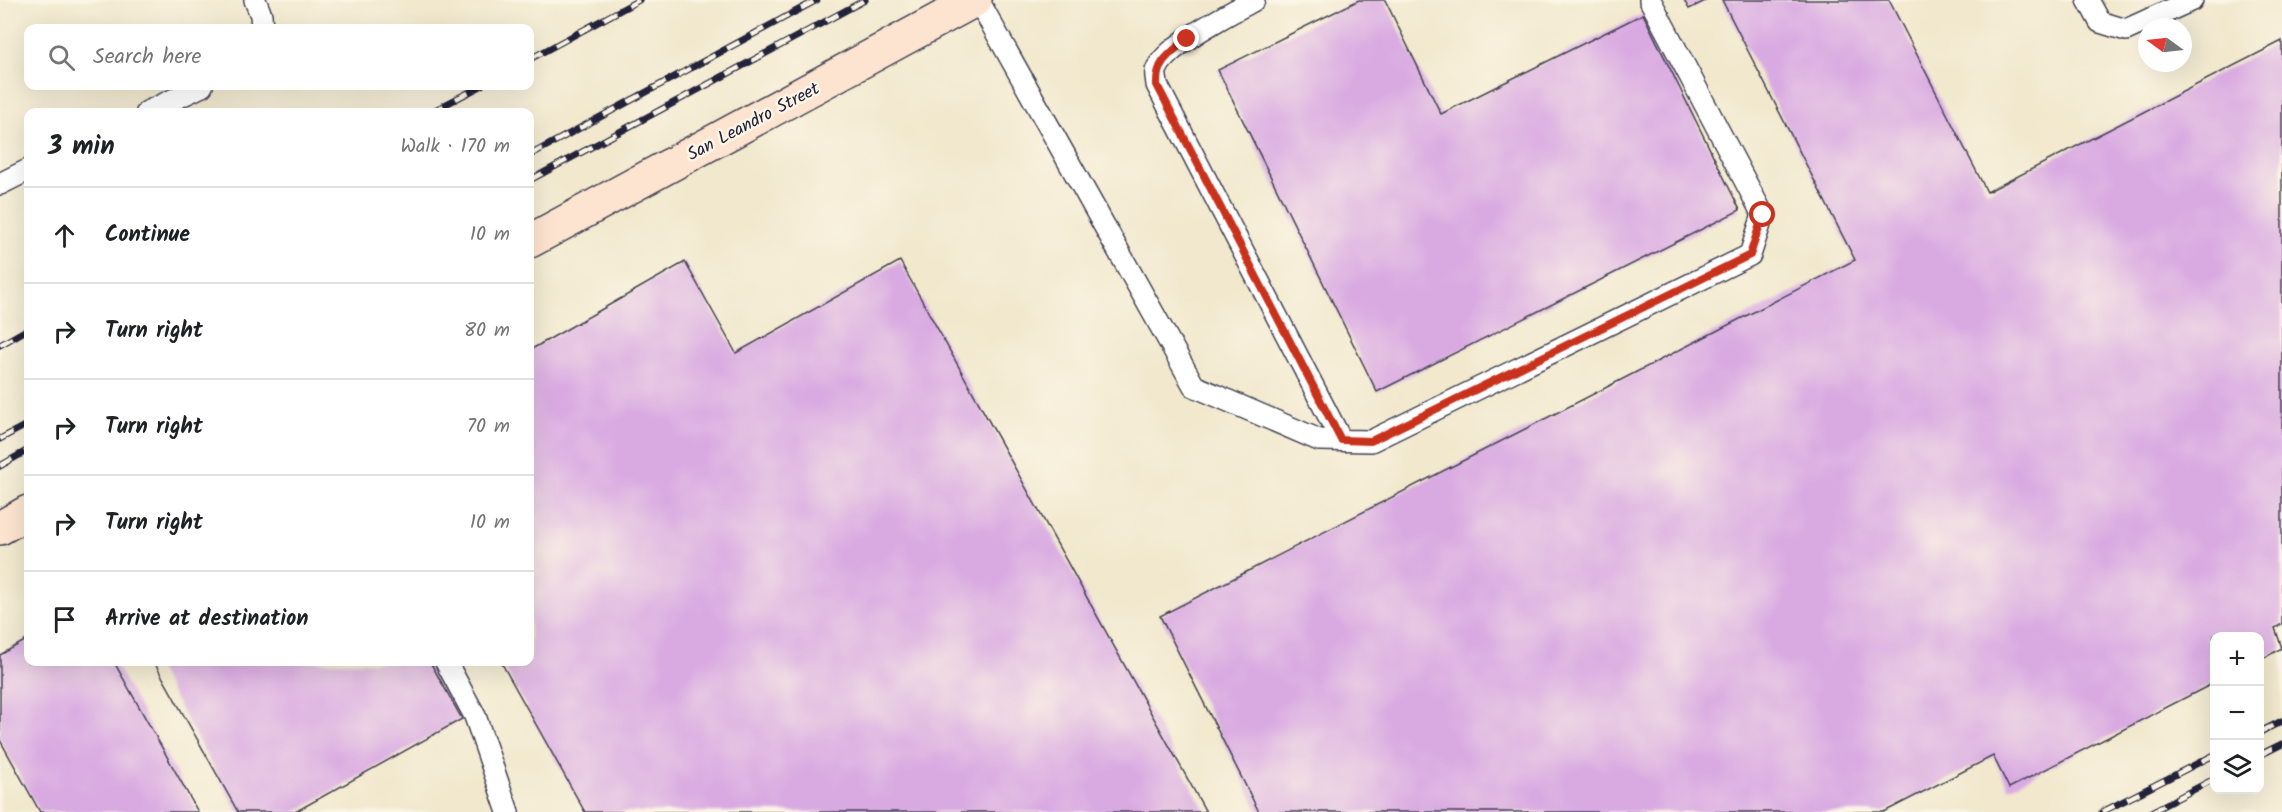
<!DOCTYPE html>
<meta charset="utf-8">
<style>
body{margin:0;font-family:Kalam,sans-serif;background:#f6f6f6;color:#202124}
.controls{position:absolute;right:18px;bottom:18px;display:grid;overflow:hidden;border-radius:12px;box-shadow:0 6px 24px #0002}
.controls button{width:54px;height:54px;display:grid;place-items:center;padding:0;border:0;border-bottom:2px solid #e0e0e0;background:#fff;color:#202124;font:30px sans-serif}
.compass{position:absolute;left:2138px;top:18px;width:54px;height:54px;border-radius:50%;background:#fff;box-shadow:0 6px 24px #0002;rotate:285deg}
.stop{position:absolute;width:18px;height:18px;margin:-14px;border:4px solid #c8321e;border-radius:50%;background:#fff}
.stop.end{background:#c8321e;border-color:#fff;box-shadow:0 2px 6px #0008}
.list{margin:0;padding:0;list-style:none}
h2{display:flex;justify-content:space-between;align-items:center;height:78px;margin:0;padding:0 24px;font-size:26px}
h2 small{font-size:20px;font-weight:400;color:#757577}
.list li{display:grid;grid-template-columns:39px 1fr auto;gap:18px;align-items:center;box-sizing:border-box;height:96px;padding:0 24px;border-top:2px solid #e0e0e0}
.list b{display:block;font-size:22px;white-space:nowrap}
.list em{font-size:20px;font-style:normal;color:#757577}
.icon{flex:none;width:33px;height:33px;fill:none;stroke:currentColor;stroke-width:2;stroke-linecap:round;stroke-linejoin:round}
.map{position:relative;flex:none;width:2282px;height:812px;overflow:hidden}
.search{position:absolute;background:#fff;box-shadow:0 6px 24px #0002;left:24px;top:24px;width:510px;height:66px;display:flex;align-items:center;gap:15px;box-sizing:border-box;padding:0 21px;border-radius:12px;color:#757577;font-size:22px}
.panel{position:absolute;background:#fff;box-shadow:0 6px 24px #0002;left:24px;top:108px;width:510px;height:558px;border-radius:12px}
.map>svg:first-child{display:block}
.building{fill:#d9aae2}
.lines{fill:none;stroke-linecap:round;stroke-linejoin:round}
.service-casing{stroke:#414051;stroke-width:24}
.secondary-casing{stroke:#414051;stroke-width:36}
.service{stroke:#fff;stroke-width:21}
.secondary{stroke:#fde4d0;stroke-width:33}
.rail-casing{stroke:#22223b;stroke-width:7}
.rail{stroke:#fcf5e5;stroke-width:4.5;stroke-dasharray:14;stroke-linecap:butt}
.route{stroke:#c8321e;stroke-width:8}
.labels{text-anchor:middle;stroke-width:5;stroke-linejoin:round;paint-order:stroke}
.street-label{font-size:18px;fill:#22223b;stroke:#fcf5e5}
</style>
<div class="map">
<svg width="2282" height="812" viewBox="0 0 2282 812">
<rect width="100%" height="100%" fill="#fcf5e5"/>
<filter id="ink" filterUnits="userSpaceOnUse"><feTurbulence type="fractalNoise" baseFrequency=".0167" numOctaves="2"/><feDisplacementMap in="SourceGraphic" scale="12" xChannelSelector="R" yChannelSelector="G"/><feConvolveMatrix kernelMatrix="1 2 1 2 8 2 1 2 1" color-interpolation-filters="sRGB"/></filter>
<filter id="wash" filterUnits="userSpaceOnUse"><feTurbulence type="fractalNoise" baseFrequency=".008" numOctaves="4" result="noise"/><feDisplacementMap in="SourceGraphic" scale="24" xChannelSelector="R" yChannelSelector="G"/><feGaussianBlur stdDeviation="1.35" result="paint"/><feColorMatrix in="noise" values="0 0 0 0 0 0 0 0 0 0 0 0 0 0 0 0 0 1.4 0 .05"/><feComposite in="paint" operator="in"/></filter>
<g filter="url(#wash)">
<rect width="100%" height="100%" fill="#f1e8cd"/>
<g id="blocks">
<!-- building -->
<path class="building" d="M1359,0H1385L1441,114L1643,14L1740,210L1377,392L1218,70Z
M1684,0H1707L1689,9Z
M1722,0H1889L1987,192L2282,41V624L2275,628L2282,648L2260,660V636H2214V683L2009,788L1993,756L1884,812H1259L1160,616L1855,260Z
M900,261L1206,812H585L501,662H530V350L685,262L736,353Z
M28,639V662H114L198,812H40L0,740V655Z
M154,662H430L462,719L295,812H238Z"/>
</g>
</g>
<g filter="url(#ink)">
<use href="#blocks" fill-opacity="0" stroke="#414051" stroke-width="1.5"/>
<g class="lines">
<!-- service casing -->
<g class="service-casing">
<path id="service" d="M255,0L261,15L262,28
M978,0L1194,386L1319,440L1371,441L1750,255L1763,215L1650,0
M1254,0C1231,13 1164,46 1156,71C1155,75 1157,81 1157,85L1341,440
M2088,0L2100,22L2126,30L2192,0
M147,112L202,86
M0,184L28,170
M446,662L475,716L508,812"/>
</g>
<!-- secondary casing -->
<g class="secondary-casing">
<path id="secondary" d="M530,241L975,0
M0,528L28,512"/>
</g>
<!-- service -->
<use href="#service" class="service"/>
<!-- secondary -->
<use href="#secondary" class="secondary"/>
<!-- rail casing -->
<g class="rail-casing">
<path id="rail" d="M530,59L639,0
M431,112L481,86
M530,155L817,0
M530,180L865,0
M0,345L28,329
M0,439L28,424
M0,466L28,450
M2260,732L2282,721
M2260,755L2282,744
M2102,812L2214,755
M2151,812L2214,779"/>
</g>
<!-- rail -->
<use href="#rail" class="rail"/>
</g>
</g>
<g class="lines" filter="url(#ink)">
<!-- route -->
<path class="route" d="M1187,39C1170,54 1156,61 1157,85L1341,440L1371,441L1750,255L1763,215"/>
</g>
<g class="labels">
<!-- street labels -->
<g class="street-label">
<text transform="translate(753 121) rotate(-28)" y="6">San Leandro Street</text>
</g>
</g>
</svg>
<div class="controls">
<button>+</button>
<button>−</button>
<button><svg class="icon" aria-label="layers" viewBox="0 0 24 24"><path d="M12 4l9 5-9 5-9-5zM3 14l9 5 9-5"/></svg></button>
</div>
<svg class="compass" viewBox="-18 -18 36 36"><path d="M0-13l5 13h-10z" fill="#e53935"/><path d="M0 13l5-13h-10z" fill="#757577"/></svg>
<div class="stop" style="left:1763px;top:215px"></div>
<div class="stop end" style="left:1187px;top:39px"></div>
<div class="search"><svg class="icon" aria-label="search" viewBox="0 0 24 24"><circle cx="10" cy="10" r="6"/><path d="M15 15l6 6"/></svg>Search here</div>
<section class="panel">
<h2>3 min<small>Walk · 170 m</small></h2>
<ul class="list">
<li><svg class="icon" aria-label="ahead" viewBox="0 0 24 24"><path d="M12 20V5M6 11l6-6 6 6"/></svg><div><b>Continue</b></div><em>10 m</em></li>
<li><svg class="icon" aria-label="right" viewBox="0 0 24 24"><path d="M7 20v-9h11M14 6l5 5-5 5"/></svg><div><b>Turn right</b></div><em>80 m</em></li>
<li><svg class="icon" aria-label="right" viewBox="0 0 24 24"><path d="M7 20v-9h11M14 6l5 5-5 5"/></svg><div><b>Turn right</b></div><em>70 m</em></li>
<li><svg class="icon" aria-label="right" viewBox="0 0 24 24"><path d="M7 20v-9h11M14 6l5 5-5 5"/></svg><div><b>Turn right</b></div><em>10 m</em></li>
<li><svg class="icon" aria-label="arrive" viewBox="0 0 24 24"><path d="M6 21V4h12l-3 4 3 4H6"/></svg><div><b>Arrive at destination</b></div></li>
</ul>
</section>
</div>
